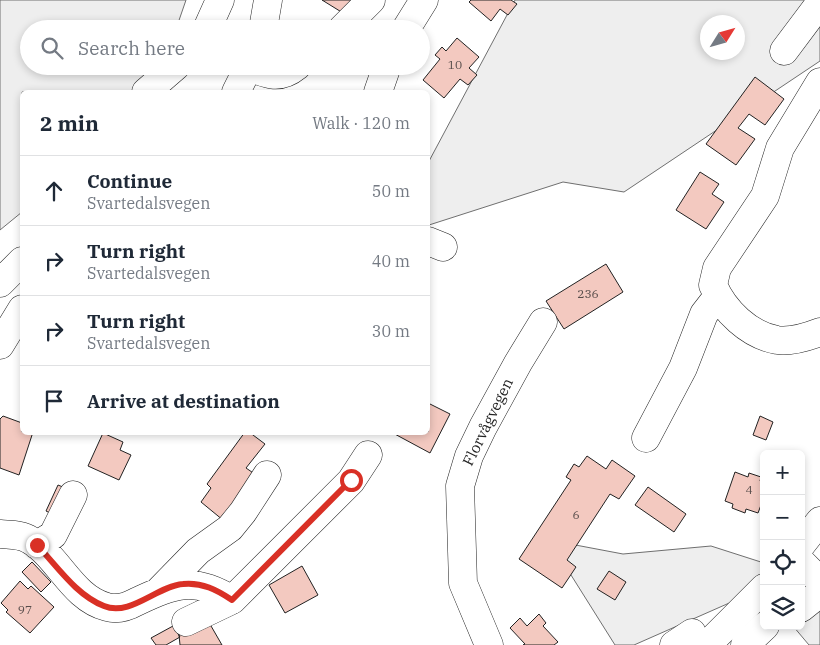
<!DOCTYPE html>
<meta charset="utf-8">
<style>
body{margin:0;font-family:"IBM Plex Serif",serif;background:#f2f2f3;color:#1f2937}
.controls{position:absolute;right:15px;bottom:15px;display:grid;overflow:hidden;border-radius:8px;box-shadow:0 2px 8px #0003}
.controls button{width:45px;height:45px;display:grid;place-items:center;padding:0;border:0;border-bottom:1px solid #e0e1e3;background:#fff;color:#1f2937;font:25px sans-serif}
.compass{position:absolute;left:700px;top:15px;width:45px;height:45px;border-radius:50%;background:#fff;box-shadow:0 2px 8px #0003;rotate:53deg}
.stop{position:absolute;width:15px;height:15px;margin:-11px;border:4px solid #d93025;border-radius:50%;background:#fff}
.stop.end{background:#d93025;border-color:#fff;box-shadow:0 1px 5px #0008}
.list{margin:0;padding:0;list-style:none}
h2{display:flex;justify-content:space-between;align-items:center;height:65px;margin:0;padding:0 20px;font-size:21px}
h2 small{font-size:16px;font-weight:400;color:#747a83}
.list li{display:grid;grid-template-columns:32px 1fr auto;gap:15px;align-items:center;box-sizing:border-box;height:70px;padding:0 20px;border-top:1px solid #e0e1e3}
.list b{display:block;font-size:19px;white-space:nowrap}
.list p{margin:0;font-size:16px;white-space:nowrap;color:#747a83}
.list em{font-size:16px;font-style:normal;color:#747a83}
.icon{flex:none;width:28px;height:28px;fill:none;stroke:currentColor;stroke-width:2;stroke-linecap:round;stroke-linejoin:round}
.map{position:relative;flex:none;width:820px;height:645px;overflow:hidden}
.search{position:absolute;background:#fff;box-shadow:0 2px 8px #0003;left:20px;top:20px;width:410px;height:55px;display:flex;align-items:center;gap:12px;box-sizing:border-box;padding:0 18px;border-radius:28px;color:#747a83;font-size:19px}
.panel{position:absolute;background:#fff;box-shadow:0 2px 8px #0003;left:20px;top:90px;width:410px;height:345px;border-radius:8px}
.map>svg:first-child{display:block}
.green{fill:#eee;stroke:#6f6f6f;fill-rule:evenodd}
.building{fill:#f3c9c0;stroke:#222}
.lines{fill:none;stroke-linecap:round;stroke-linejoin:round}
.minor-casing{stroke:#222;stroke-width:29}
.major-casing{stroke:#222;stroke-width:29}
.minor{stroke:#fff;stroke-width:28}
.major{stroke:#fff;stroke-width:28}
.route{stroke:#d93025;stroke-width:6}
.labels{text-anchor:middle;stroke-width:4;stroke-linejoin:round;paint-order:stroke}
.number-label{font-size:12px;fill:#564c4a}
.street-label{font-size:15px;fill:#222;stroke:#fff}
</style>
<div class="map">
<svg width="820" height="645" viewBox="0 0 820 645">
<rect width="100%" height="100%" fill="#fff"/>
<!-- green -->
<path class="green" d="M0,0H186L176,29H29V66H164L142,92H22V212L0,230Z
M515,0H820V61L624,192L563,182L429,225L428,163ZM708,22H738V52H708Z
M549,540L623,554L711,546L764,563V592L761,589L634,645H615Z
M820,565V645H809L793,626H801V571Z"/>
<!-- building -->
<path class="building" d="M322,0H351L343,13Z
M471,0H511L517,4L508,15L500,9L491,21L469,2Z
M457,38L479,57L469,68L477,75L468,85L460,79L444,98L423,80L440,59L435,55L442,47L446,51Z
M755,77L784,99L765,125L749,114L738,128L755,139L736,165L706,144Z
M700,172L719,184L712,194L724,202L706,229L676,210Z
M606,264L623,292L564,329L546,301Z
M428,403L450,414L430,453L391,432H428Z
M3,416L22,423V432H33L19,475L0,468V419Z
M760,416L773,422L766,440L753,435Z
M245,432H249L265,444L246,468L262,479L229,525L201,502L211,488L207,484Z
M103,433L123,442L120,450L131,455L119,480L88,466Z
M587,456L606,469L612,460L635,476L619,499L610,494L567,560L576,567L562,588L519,559L571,480L566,477L574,464L579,467Z
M735,472L748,477L749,473L761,477L760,481L764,482V497L758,513L746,509L745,513L732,508L733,504L725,501Z
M58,485L70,490L58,517L46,511Z
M648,487L686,514L674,532L635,505Z
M32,562L51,582L41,592L22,572Z
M302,566L318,595L285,613L269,585Z
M609,571L626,582L615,600L597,589Z
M20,581L28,589L31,586L54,607L30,633L6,612L8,610L1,603Z
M539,614L546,623L543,626L558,642L554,645H523L525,644L510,628L520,618L527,626Z
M207,619L222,645H180L179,635Z
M173,626L180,637L166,645H156L151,638Z"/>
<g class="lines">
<!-- minor casing -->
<g class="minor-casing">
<path id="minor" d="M207,29L220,0
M263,29L268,0
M342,29L371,0
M406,29L424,0
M784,51L820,3
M249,67C268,75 280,80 297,66
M820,82L780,148L765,196L717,268L713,285C724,311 749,335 777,340C791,342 807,337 820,332
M146,92L176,66
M236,92L249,66
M378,92L387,66
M428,241L443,247
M0,283L22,261
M0,345L22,309
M646,438L683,368L704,314L718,296
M0,534C10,535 21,534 30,540C59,557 72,598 107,607C118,610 127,607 136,602C175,584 194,576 232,600L351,481L368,455
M37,545L53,535L73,495
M801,562L820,581
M158,592L198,551L230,528L243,512L267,475
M801,608L820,593
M186,622L232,600
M489,645L463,583L460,486L469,456L483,427L518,363L543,322
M674,645L692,633
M745,645L765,626"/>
</g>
<!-- major casing -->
<g class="major-casing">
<path id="major" d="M801,545L820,521
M707,645L764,588"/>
</g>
<!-- minor -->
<use href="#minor" class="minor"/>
<!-- major -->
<use href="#major" class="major"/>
</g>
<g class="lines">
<!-- route -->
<path class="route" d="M37,545C57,566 76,595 104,606C130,617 157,586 183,584C202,582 217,590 232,600L351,480"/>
</g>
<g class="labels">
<!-- number labels -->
<g class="number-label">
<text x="455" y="69">10</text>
<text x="588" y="298">236</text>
<text x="749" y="494">4</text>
<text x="576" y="519">6</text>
<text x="25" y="614">97</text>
</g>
<!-- street labels -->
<g class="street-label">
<text transform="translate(488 422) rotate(-64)" y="5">Florvågvegen</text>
</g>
</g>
</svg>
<div class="controls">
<button>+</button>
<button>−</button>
<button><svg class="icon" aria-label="locate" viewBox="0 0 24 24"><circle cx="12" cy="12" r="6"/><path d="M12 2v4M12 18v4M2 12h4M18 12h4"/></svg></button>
<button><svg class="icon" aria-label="layers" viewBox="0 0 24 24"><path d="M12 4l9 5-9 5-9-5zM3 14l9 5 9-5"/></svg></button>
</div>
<svg class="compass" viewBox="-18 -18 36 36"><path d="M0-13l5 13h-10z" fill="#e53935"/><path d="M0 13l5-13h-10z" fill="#747a83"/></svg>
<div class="stop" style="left:351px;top:480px"></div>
<div class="stop end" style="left:37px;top:545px"></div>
<div class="search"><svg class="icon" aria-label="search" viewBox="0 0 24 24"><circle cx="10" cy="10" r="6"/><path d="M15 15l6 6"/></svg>Search here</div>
<section class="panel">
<h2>2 min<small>Walk · 120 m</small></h2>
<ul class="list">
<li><svg class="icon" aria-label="ahead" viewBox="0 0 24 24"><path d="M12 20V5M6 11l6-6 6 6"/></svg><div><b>Continue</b><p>Svartedalsvegen</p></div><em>50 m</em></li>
<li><svg class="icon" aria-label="right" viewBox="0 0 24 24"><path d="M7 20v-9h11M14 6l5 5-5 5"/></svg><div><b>Turn right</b><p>Svartedalsvegen</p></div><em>40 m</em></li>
<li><svg class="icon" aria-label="right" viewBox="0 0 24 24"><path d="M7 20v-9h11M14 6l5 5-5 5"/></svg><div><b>Turn right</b><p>Svartedalsvegen</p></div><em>30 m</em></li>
<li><svg class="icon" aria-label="arrive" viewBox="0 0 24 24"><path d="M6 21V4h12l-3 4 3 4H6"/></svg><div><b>Arrive at destination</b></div></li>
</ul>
</section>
</div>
